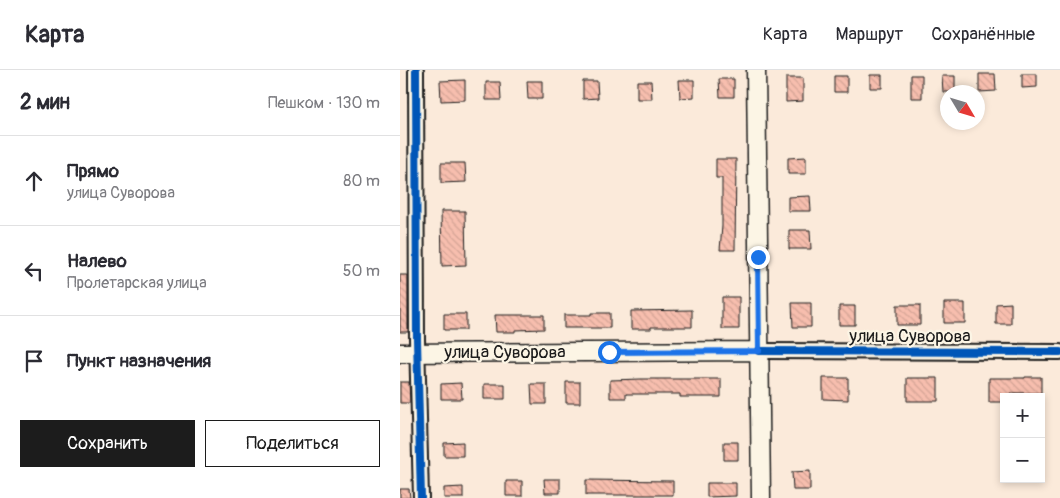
<!DOCTYPE html>
<html lang="ru">
<meta charset="utf-8">
<style>
body{margin:0;font-family:Pangolin,sans-serif;background:#f2f2f3;color:#2b2b33}
.controls{position:absolute;right:15px;bottom:15px;display:grid;overflow:hidden;border-radius:0px;box-shadow:0 2px 8px #0003}
.controls button{width:45px;height:45px;display:grid;place-items:center;padding:0;border:0;border-bottom:1px solid #e1e1e2;background:#fff;color:#2b2b33;font:25px sans-serif}
.compass{position:absolute;left:540px;top:15px;width:45px;height:45px;border-radius:50%;background:#fff;box-shadow:0 2px 8px #0003;rotate:128deg}
.stop{position:absolute;width:15px;height:15px;margin:-11px;border:4px solid #1a73e8;border-radius:50%;background:#fff}
.stop.end{background:#1a73e8;border-color:#fff;box-shadow:0 1px 5px #0008}
.list{margin:0;padding:0;list-style:none}
h2{display:flex;justify-content:space-between;align-items:center;height:65px;margin:0;padding:0 20px;font-size:21px}
h2 small{font-size:16px;font-weight:400;color:#7c7c81}
.list li{display:grid;grid-template-columns:32px 1fr auto;gap:15px;align-items:center;box-sizing:border-box;height:90px;padding:0 20px;border-top:1px solid #e1e1e2}
.list b{display:block;font-size:19px;white-space:nowrap}
.list p{margin:0;font-size:16px;white-space:nowrap;color:#7c7c81}
.list em{font-size:16px;font-style:normal;color:#7c7c81}
.actions{display:flex;gap:10px;padding:15px 20px}
.actions a{flex:1;padding:11px 0;border:1px solid #1c1c1c;border-radius:0px;text-align:center;font-size:18px;color:#1c1c1c}
.actions .main{background:#1c1c1c;color:#fff}
.icon{flex:none;width:28px;height:28px;fill:none;stroke:currentColor;stroke-width:2;stroke-linecap:round;stroke-linejoin:round}
.map{position:relative;flex:none;width:660px;height:428px;overflow:hidden}
header{display:flex;align-items:center;gap:30px;box-sizing:border-box;height:70px;padding:0 25px;background:#fff;border-bottom:1px solid #e1e1e2}
header strong{font-size:24px}
nav{display:flex;gap:28px;margin-inline-start:auto;font-size:18px}
main{display:flex}
aside{flex:1;background:#fff}
.map>svg:first-child{display:block}
.building{fill:url(#building-back-hatch);stroke:#1c1c1c}
.lines{fill:none;stroke-linecap:round;stroke-linejoin:round}
.minor-casing{stroke:#1c1c1c;stroke-width:18}
.major-casing{stroke:#1c1c1c;stroke-width:21}
.minor{stroke:#fcf5e5;stroke-width:14}
.major{stroke:#fcf5e5;stroke-width:18}
.cycleway-casing{stroke:#fcf5e5;stroke-width:11}
.cycleway{stroke:#0057b8;stroke-width:8}
.route{stroke:#1a73e8;stroke-width:6}
.labels{text-anchor:middle;stroke-width:4.5;stroke-linejoin:round;paint-order:stroke}
.street-label{font-size:18px;fill:#1c1c1c;stroke:#fcf5e5}
</style>
<header>
<strong>Карта</strong>
<nav><a>Карта</a><a>Маршрут</a><a>Сохранённые</a></nav>
</header>
<main>
<aside>
<h2>2 мин<small>Пешком · 130 m</small></h2>
<ul class="list">
<li><svg class="icon" aria-label="ahead" viewBox="0 0 24 24"><path d="M12 20V5M6 11l6-6 6 6"/></svg><div><b>Прямо</b><p>улица Суворова</p></div><em>80 m</em></li>
<li><svg class="icon" aria-label="left" viewBox="0 0 24 24"><path d="M17 20v-9H6M10 6l-5 5 5 5"/></svg><div><b>Налево</b><p>Пролетарская улица</p></div><em>50 m</em></li>
<li><svg class="icon" aria-label="arrive" viewBox="0 0 24 24"><path d="M6 21V4h12l-3 4 3 4H6"/></svg><div><b>Пункт назначения</b></div></li>
</ul>
<div class="actions"><a class="main">Сохранить</a><a>Поделиться</a></div>
</aside>
<div class="map">
<svg width="660" height="428" viewBox="0 0 660 428">
<defs>
<pattern id="building-back-hatch" width="6" height="6" patternUnits="userSpaceOnUse" patternTransform="scale(1.25)"><rect width="6" height="6" fill="#f7beae"/><path d="M-1 5l2 2M0 0l6 6M5-1l2 2" fill="none" stroke="#d3a395"/></pattern>
</defs>
<rect width="100%" height="100%" fill="#fbeada"/>
<filter id="ink" filterUnits="userSpaceOnUse"><feTurbulence type="fractalNoise" baseFrequency=".02" numOctaves="2"/><feDisplacementMap in="SourceGraphic" scale="10" xChannelSelector="R" yChannelSelector="G"/><feConvolveMatrix kernelMatrix="1 2 1 2 8 2 1 2 1" color-interpolation-filters="sRGB"/></filter>
<g filter="url(#ink)">
<!-- building -->
<path class="building" d="M579,4H595L596,21L579,22Z
M622,4H637V17L622,18Z
M470,5H482V18H470Z
M511,5H522V28H511Z
M434,6H447V22H434Z
M542,6H555V22H543Z
M386,8H403V31L386,32Z
M319,9H334V27H320Z
M65,10V30L41,31L40,11Z
M279,10H294V27L280,28Z
M127,11H142V29H128Z
M183,11H197L198,28L183,29Z
M237,11H251L252,29H237Z
M86,12H100L101,30H86Z
M406,87V104H388V88Z
M316,89H336L335,180H320L322,156V108H316Z
M41,93H65L66,112L41,113Z
M410,126L411,141H388V127Z
M41,141H65L66,195L42,196Z
M389,160H410L411,179H389Z
M0,205H8V262H0Z
M322,227H339V259H322Z
M392,233H411V257H393Z
M544,233H565V253H544Z
M611,233V254H596V234Z
M497,235H520V255H497Z
M439,236H455V255H439Z
M292,240V257H251V259H231V241Z
M191,243H210V258H164V245H191Z
M44,244H66V260H44Z
M95,245H144V259L115,260V262H96Z
M625,307H641V323H610V327H604V332H589V308H625Z
M423,308H448V330L423,329Z
M507,308H538V331H507Z
M241,309H321V327H280V324H226V328H210V310Z
M0,312H9L10,333H0Z
M166,312H180V333H166Z
M61,313L62,329H41V314Z
M84,314H105V329H84Z
M131,314H146V334H132Z
M63,372V386H44V373Z
M324,372H338V390H324Z
M410,401V420H393L392,402Z
M144,409H160V423H145Z
M186,410L273,411V425H186Z
M106,411H122V426H106Z
M307,413H336V426L307,427Z
M63,417V428H44V418Z
M0,419H9L10,428H0Z"/>
<g class="lines">
<!-- minor casing -->
<g class="minor-casing">
<path id="minor" d="M16,0L17,269L21,428
M359,281L660,282"/>
</g>
<!-- major casing -->
<g class="major-casing">
<path id="major" d="M356,0L361,428
M0,283L359,281"/>
</g>
<!-- minor -->
<use href="#minor" class="minor"/>
<!-- major -->
<use href="#major" class="major"/>
<!-- cycleway casing -->
<g class="cycleway-casing">
<path id="cycleway" d="M16,0L17,269L21,428
M359,281L660,282"/>
</g>
<!-- cycleway -->
<use href="#cycleway" class="cycleway"/>
</g>
</g>
<g class="lines" filter="url(#ink)">
<!-- route -->
<path class="route" d="M209,282L359,281L358,187"/>
</g>
<g class="labels">
<!-- street labels -->
<g class="street-label">
<text x="510" y="272">улица Суворова</text>
<text x="105" y="288">улица Суворова</text>
</g>
</g>
</svg>
<div class="controls">
<button>+</button>
<button>−</button>
</div>
<svg class="compass" viewBox="-18 -18 36 36"><path d="M0-13l5 13h-10z" fill="#e53935"/><path d="M0 13l5-13h-10z" fill="#7c7c81"/></svg>
<div class="stop" style="left:209px;top:282px"></div>
<div class="stop end" style="left:358px;top:187px"></div>
</div>
</main>
